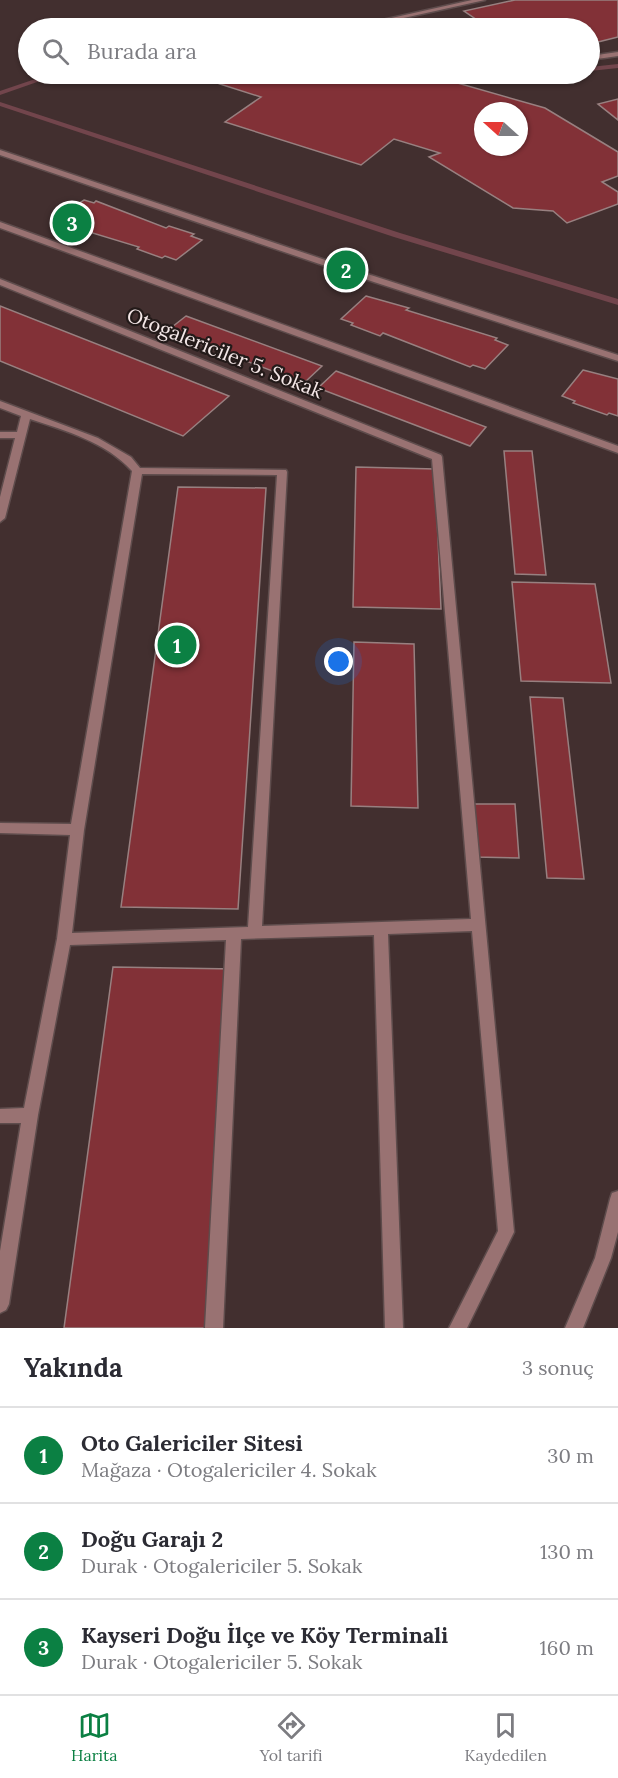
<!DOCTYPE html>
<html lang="tr">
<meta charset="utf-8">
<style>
body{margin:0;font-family:Lora,serif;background:#f2f2f3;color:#2b2b33}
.compass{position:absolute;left:474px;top:102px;width:54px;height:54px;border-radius:50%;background:#fff;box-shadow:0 2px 4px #0004;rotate:291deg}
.you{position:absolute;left:339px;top:662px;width:21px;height:21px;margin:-15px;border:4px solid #fff;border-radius:50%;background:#1a73e8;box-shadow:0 0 0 9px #1a73e833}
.badge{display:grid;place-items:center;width:39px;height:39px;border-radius:50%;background:#0b8043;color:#fff;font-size:20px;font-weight:700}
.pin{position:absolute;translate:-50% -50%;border:3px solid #fff;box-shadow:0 2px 6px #0006}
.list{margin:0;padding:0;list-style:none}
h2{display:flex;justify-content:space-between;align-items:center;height:78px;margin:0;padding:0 24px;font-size:26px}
h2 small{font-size:20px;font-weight:400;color:#7c7c81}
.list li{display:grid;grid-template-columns:39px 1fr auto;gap:18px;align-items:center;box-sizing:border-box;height:96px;padding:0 24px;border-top:2px solid #e1e1e2}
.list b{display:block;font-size:22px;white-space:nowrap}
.list p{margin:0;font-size:20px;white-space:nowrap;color:#7c7c81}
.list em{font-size:20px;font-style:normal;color:#7c7c81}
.icon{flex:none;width:33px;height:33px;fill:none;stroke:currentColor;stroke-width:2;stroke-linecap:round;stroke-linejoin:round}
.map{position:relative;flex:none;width:618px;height:1328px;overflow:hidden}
.search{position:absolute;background:#fff;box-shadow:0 2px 4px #0004;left:18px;right:18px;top:18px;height:66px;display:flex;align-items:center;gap:15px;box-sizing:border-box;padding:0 21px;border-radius:33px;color:#7c7c81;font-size:22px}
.sheet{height:366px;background:#fff}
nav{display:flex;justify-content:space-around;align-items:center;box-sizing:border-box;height:84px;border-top:2px solid #e1e1e2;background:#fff;font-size:16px;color:#7c7c81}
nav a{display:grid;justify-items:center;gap:3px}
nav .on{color:#0b8043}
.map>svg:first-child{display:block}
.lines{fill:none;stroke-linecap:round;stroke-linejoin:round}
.stream{fill:#72454c;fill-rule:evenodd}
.building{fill:#823137;stroke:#988080;stroke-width:1.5;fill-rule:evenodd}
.street-casing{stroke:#5e4c4c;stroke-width:3}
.street{fill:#997272;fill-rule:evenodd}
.labels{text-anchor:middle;stroke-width:4.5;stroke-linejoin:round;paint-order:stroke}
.street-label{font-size:20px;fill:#f4e7e7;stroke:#231a19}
</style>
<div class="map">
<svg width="618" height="1328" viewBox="0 0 618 1328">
<rect width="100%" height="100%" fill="#422f2f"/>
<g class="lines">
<!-- stream -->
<path class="stream" d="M618,64V68L590,71V67Z
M50,74H60L0,95V91Z
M0,102L400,233L618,299V305L394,237L0,106Z"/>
</g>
<!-- building -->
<path class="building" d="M515,0H618V37L590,44V28H489L464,11Z
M237,74H310L323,77L328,74H426L545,108L618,152V176L602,182L618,192V204L567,223L553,211L513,208L429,157L440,153L394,139L361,165L225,122L261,97L220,84ZM483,111H519V147H483Z
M618,99V120L598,104Z
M84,200L94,203L96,201L166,228L169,226L194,234L191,236L202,240L176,260L165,256L162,258L137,249L139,247L63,224L66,222L56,218Z
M366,296L409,308L406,310L497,338L495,340L508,345L485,369L473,365L470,367L383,333L380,336L351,325L353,323L341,319Z
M0,306L229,396L183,436L0,361Z
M186,316L322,366L304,383L167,331Z
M583,370L618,379V416L609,413L607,415L573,403L575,401L562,396Z
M336,371L486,427L470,446L318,388Z
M504,451H532L546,575L515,574Z
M356,467L435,469L441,609L353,607Z
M178,487L266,488L238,909L121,907Z
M512,582L595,584L611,683L521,681Z
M354,642L414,644L418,808L351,806Z
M530,697L563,698L584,879L547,878Z
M472,804H515L519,858L475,857Z
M113,967L234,969L210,1328H64Z"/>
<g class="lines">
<!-- street casing -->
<g class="street-casing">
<path id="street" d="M472,0H485L381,23L378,21Z
M618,52V56L590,60V56Z
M0,150L349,268L618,355V361L343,272L0,155Z
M0,222L618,446V453L0,228Z
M0,279L441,455L442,457L514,1232L467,1328H449L498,1231L472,931L388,934L403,1328H385L374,935L241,939L223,1328H205L226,940L70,945L38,1115L9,1304L6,1310L0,1313V1251L21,1123H0V1109L24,1108L57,939L70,835L0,833V823L71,824L132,471C106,442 66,431 30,419L5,518L0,522V497L15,438H0V432H17L21,416L0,408V401L98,438L131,457L140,468L286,470L287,472L262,926L471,919L432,459L0,285ZM142,474L277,475L248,927L72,933L84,830Z
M618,1191V1232L611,1258L583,1328H565L595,1258L610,1199L612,1193Z"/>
</g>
<!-- street -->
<use href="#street" class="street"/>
</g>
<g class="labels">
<!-- street labels -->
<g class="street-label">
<text transform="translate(225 353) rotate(22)" y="7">Otogalericiler 5. Sokak</text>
</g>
</g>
</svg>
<svg class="compass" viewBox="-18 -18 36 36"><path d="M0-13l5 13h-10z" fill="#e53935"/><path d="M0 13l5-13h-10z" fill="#7c7c81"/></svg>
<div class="you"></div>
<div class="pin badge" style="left:177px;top:645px">1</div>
<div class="pin badge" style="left:346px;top:270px">2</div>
<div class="pin badge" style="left:72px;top:223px">3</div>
<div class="search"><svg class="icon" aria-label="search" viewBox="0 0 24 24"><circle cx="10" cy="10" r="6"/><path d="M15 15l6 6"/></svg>Burada ara</div>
</div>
<section class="sheet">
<h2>Yakında<small>3 sonuç</small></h2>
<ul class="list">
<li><span class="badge">1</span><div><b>Oto Galericiler Sitesi</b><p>Mağaza · Otogalericiler 4. Sokak</p></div><em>30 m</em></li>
<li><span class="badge">2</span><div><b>Doğu Garajı 2</b><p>Durak · Otogalericiler 5. Sokak</p></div><em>130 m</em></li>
<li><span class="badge">3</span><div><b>Kayseri Doğu İlçe ve Köy Terminali</b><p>Durak · Otogalericiler 5. Sokak</p></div><em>160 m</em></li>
</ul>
</section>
<nav>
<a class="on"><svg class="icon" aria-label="map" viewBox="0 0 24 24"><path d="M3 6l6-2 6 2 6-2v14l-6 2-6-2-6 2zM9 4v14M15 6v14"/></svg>Harita</a>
<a><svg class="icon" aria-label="directions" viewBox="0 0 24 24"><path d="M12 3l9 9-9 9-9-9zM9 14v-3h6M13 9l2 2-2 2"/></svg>Yol tarifi</a>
<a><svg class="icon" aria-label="saved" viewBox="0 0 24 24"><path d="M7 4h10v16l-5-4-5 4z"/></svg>Kaydedilen</a>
</nav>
